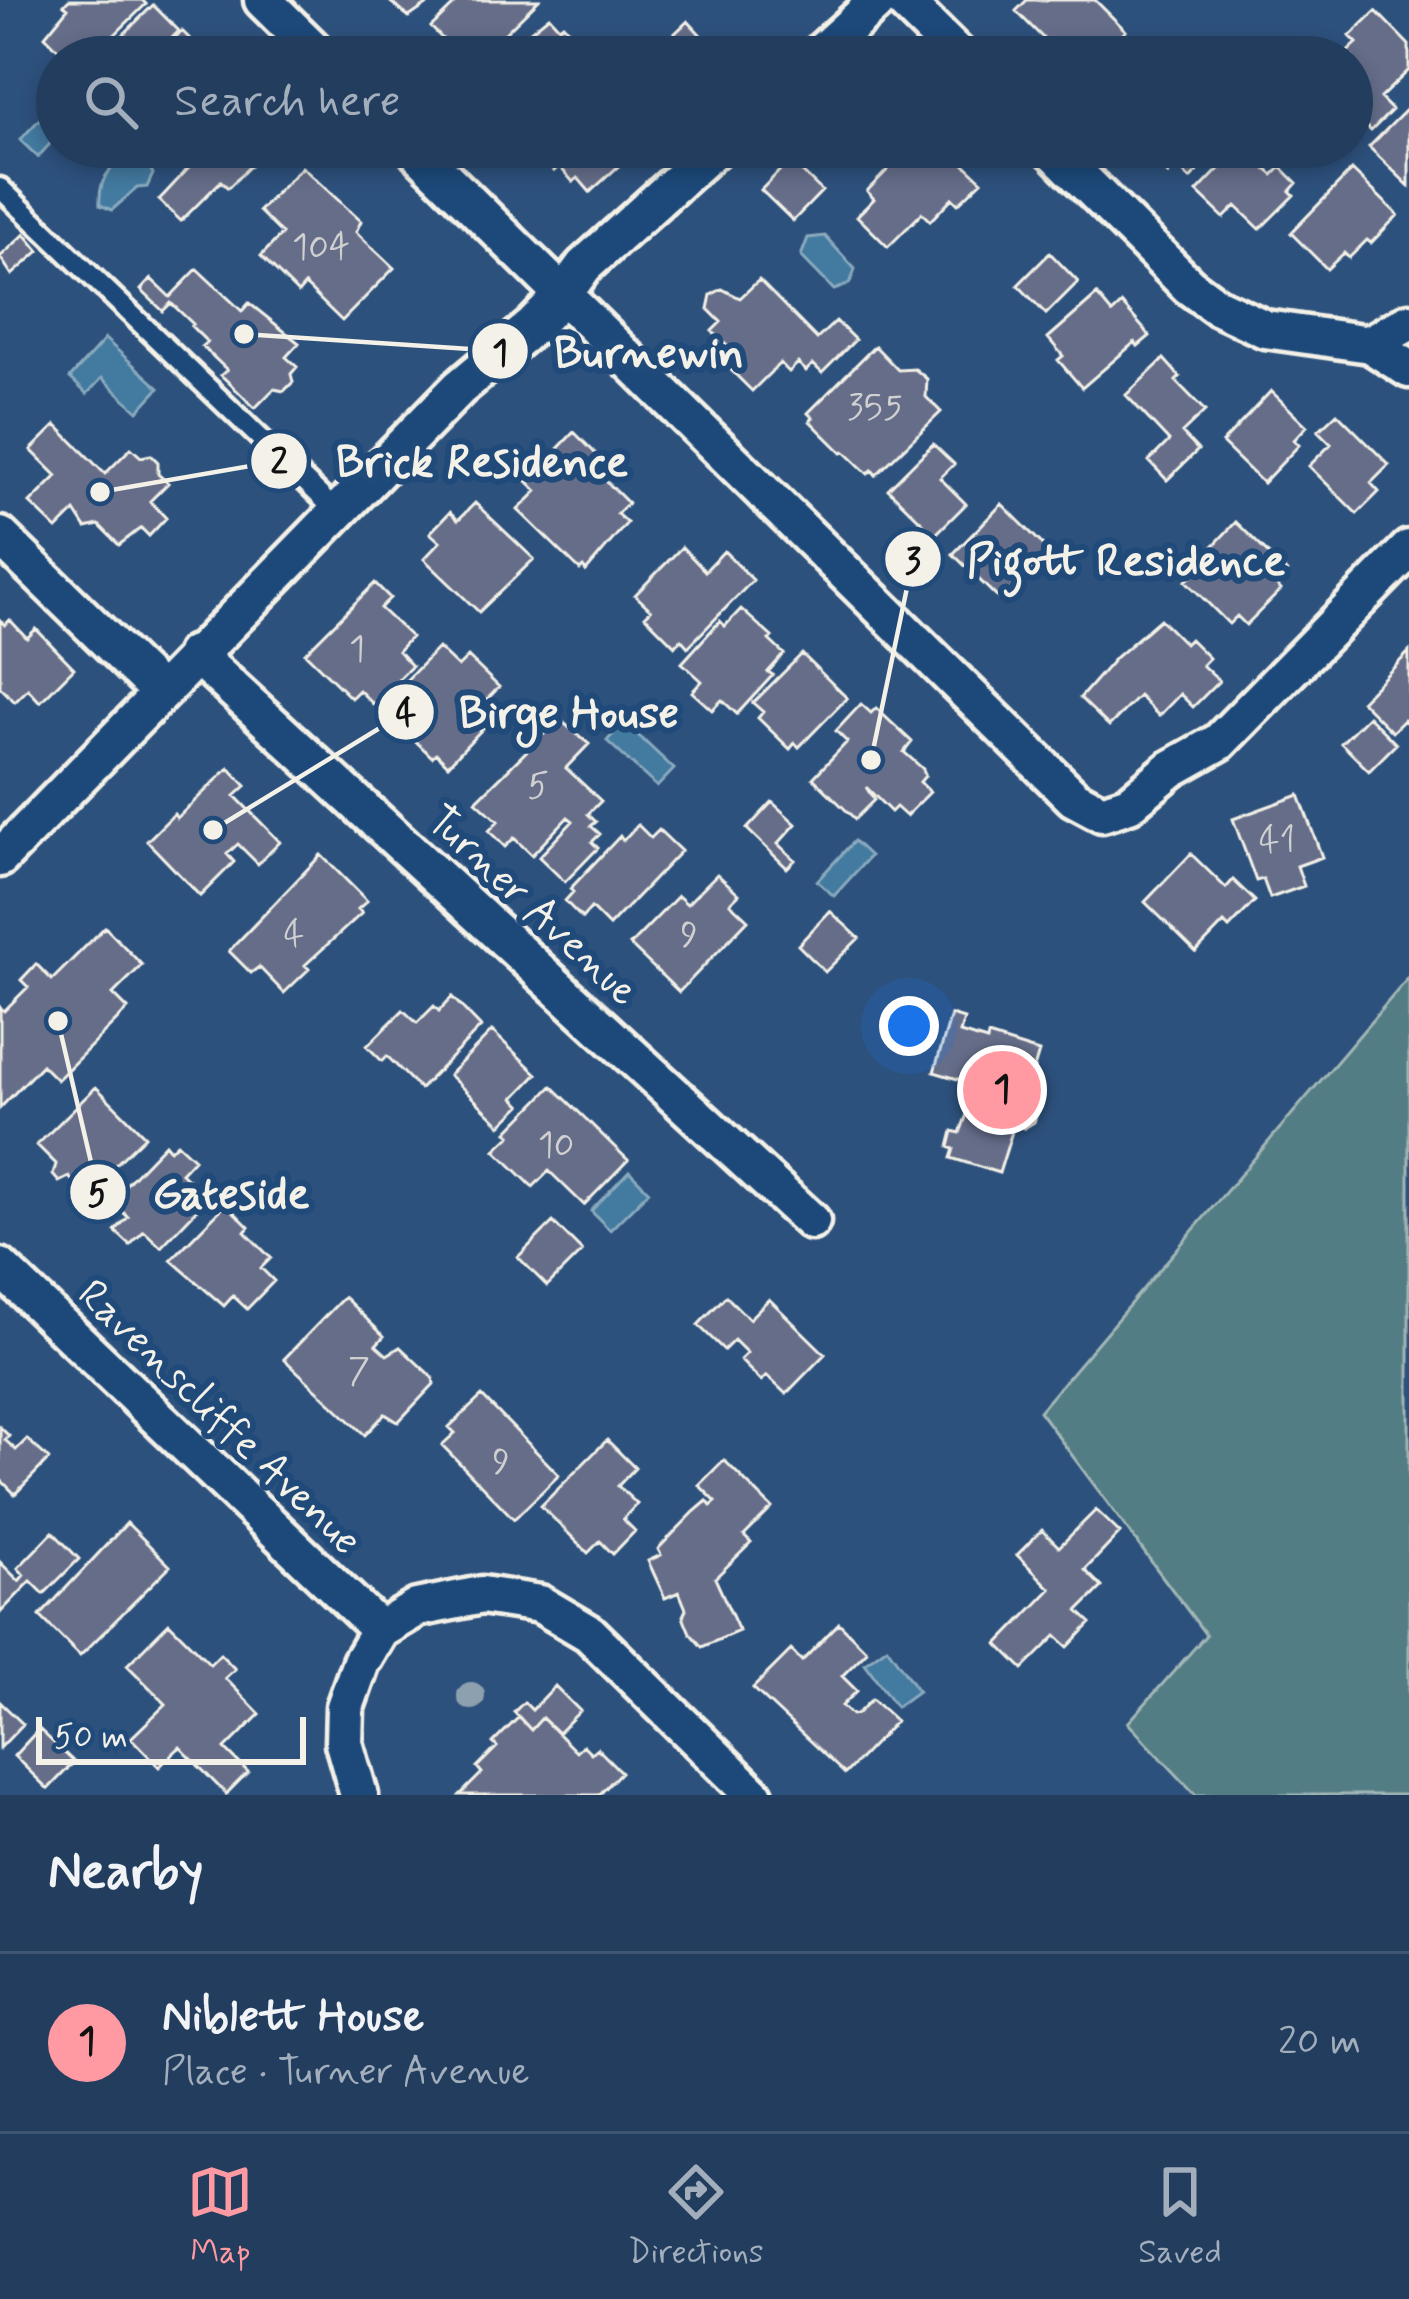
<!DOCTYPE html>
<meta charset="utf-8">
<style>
body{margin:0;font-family:Mynerve,sans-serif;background:#2e4867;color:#f1f3f6}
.scale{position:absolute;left:36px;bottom:30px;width:270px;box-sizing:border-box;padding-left:12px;border:6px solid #f4f1e8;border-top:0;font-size:33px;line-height:42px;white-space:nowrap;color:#f4f1e8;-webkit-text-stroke:9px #1f4a7a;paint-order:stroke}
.you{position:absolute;left:909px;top:1026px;width:42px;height:42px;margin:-30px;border:9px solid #fff;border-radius:50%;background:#1a73e8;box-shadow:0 0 0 18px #1a73e833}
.badge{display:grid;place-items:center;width:78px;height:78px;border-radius:50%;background:#ff9aa2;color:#111;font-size:39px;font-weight:700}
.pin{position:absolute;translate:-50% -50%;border:6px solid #fff;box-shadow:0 3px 12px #0006}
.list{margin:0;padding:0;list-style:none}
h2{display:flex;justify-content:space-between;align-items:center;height:156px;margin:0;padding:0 48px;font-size:51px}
h2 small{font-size:39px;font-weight:400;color:#a2aebc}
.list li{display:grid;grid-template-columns:78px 1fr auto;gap:36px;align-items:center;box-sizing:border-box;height:180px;padding:0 48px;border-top:3px solid #3f5673}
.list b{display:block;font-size:45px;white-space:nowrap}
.list p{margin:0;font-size:39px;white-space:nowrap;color:#a2aebc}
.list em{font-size:39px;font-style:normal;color:#a2aebc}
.icon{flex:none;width:66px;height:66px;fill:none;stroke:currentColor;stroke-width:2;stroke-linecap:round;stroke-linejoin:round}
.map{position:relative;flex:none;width:1409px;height:1795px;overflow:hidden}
.search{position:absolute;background:#223d5e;box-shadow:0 6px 18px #0003;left:36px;right:36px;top:36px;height:132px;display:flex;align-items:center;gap:30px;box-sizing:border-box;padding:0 42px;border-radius:66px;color:#a2aebc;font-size:45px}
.sheet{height:336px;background:#223d5e}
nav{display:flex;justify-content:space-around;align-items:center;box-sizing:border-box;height:168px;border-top:3px solid #3f5673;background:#223d5e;font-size:33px;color:#a2aebc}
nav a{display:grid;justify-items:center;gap:6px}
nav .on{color:#ff9aa2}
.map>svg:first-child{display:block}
.green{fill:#527d85;stroke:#a3b7b6;stroke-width:3}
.water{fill:#437aa0;stroke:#8aaabd;stroke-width:3}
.building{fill:#656d89;stroke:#f4f1e8;stroke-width:3}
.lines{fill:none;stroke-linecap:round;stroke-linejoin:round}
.service-casing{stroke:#f4f1e8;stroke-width:27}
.minor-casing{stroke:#f4f1e8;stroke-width:45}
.service{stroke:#1f4a7a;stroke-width:18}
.minor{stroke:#1f4a7a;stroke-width:36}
.tree{fill:#8da0b0}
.labels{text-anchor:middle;stroke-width:12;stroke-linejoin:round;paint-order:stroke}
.number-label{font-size:36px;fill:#d0d0d0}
.street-label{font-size:42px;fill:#f4f1e8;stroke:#1f4a7a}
.leader{fill:none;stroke:#f4f1e8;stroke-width:4.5}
.callout-dot{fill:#f4f1e8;stroke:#1f4a7a;stroke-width:4.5}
.mark-label{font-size:36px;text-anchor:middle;font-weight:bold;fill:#111}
.callout-label{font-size:45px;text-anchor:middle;font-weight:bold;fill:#f4f1e8;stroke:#1f4a7a;stroke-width:12;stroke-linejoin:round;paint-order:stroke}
</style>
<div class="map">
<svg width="1409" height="1795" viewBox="0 0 1409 1795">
<rect width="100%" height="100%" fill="#2d517d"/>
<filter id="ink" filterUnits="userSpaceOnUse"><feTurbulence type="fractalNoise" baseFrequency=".00833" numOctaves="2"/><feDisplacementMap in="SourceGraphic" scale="24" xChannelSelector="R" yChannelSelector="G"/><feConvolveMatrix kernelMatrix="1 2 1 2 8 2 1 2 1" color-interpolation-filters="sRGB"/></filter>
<g filter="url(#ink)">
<!-- green -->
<path class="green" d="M1409,977V1795H1196L1128,1723L1206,1635L1039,1411Z"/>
<!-- water -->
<path class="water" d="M55,103L57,136L38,157L20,140Z
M144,156L153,174L147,187L137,188L112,210L100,205C98,175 114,159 144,156Z
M825,236L855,269C851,285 848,285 834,290L801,256L808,238Z
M105,339L159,388L138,411L102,378L87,394L70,378Z
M624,722L674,769L657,787L607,741Z
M854,841L870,856L834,896L817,881Z
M629,1171L649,1191L610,1230L591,1211Z
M887,1647L918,1691L896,1707L865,1663Z"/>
<!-- building -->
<path class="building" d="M69,0H142L146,4L92,57H66L45,36L68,8L64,5Z
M388,0H434L409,17Z
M459,0H539L503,35L506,38L490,54L486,51L480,57H460L431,27Z
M1027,0H1095L1126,31L1115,41L1128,54L1062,57L1016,11Z
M153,5L179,31L152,57H101Z
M1376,11L1409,45V70L1380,98L1392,110L1371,131L1352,112V57H1342L1357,43L1350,36Z
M549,16L559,27L563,24L592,55L498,57Z
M688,21L721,57H656L653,54Z
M182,31L208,57H155Z
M1409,107V186L1369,147Z
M169,147H267L268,148L228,188L221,181L181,221L159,200L198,158L190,151L182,160Z
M533,147H624L618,154L624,161L590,192L578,178L573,182L559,166L554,171Z
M910,147H977L963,163L982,181L958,204L952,198L930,221L922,213L888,247L857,216L874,199L867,191Z
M1222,147L1190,179L1176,165L1168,174L1147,154L1153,147Z
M1240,147L1273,175L1281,167L1297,183L1290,191L1294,195L1260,229L1236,206L1224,218L1197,192Z
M790,160L822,191L793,221L761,190Z
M302,167L361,221L356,232L394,268L342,321L305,285L298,293L261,256L282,234L259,211Z
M1352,170L1398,215L1371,243L1367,240L1349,258L1344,253L1327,269L1291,233Z
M25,234L39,251L12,275L0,257Z
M1050,253L1078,282L1046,314L1018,285Z
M197,269L242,311L249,303L299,343L286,357L297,367L291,374L293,382L284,391L274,389L255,408L221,375L227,370L202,346L207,342L191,326L193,324L171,303L163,311L141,290L151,279L170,297Z
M759,280L817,339L836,321L855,340L822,373L813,364L806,371L798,363L789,372L780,363L752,391L727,366L738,357L712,331L721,322L708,309L711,295L722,289L740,298Z
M1097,295L1112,313L1122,304L1150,336L1138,346L1135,342L1082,388L1058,360L1063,356L1048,338Z
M875,346L898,370L915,369L927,379L926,397L941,412L876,475L872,470L868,474L844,451L842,453L810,421L813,418L808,413Z
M1164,359L1180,377L1176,381L1205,411L1182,433L1198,450L1167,480L1149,461L1169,441L1126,395Z
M1271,391L1307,426L1294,440L1299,445L1263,483L1222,443Z
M1337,413L1389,465L1371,483L1379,492L1357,514L1309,466L1331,444L1318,431Z
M56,425L105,474L131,448L141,457L151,455L158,462V474L168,483L150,501L166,518L149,536L141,528L119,545L99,525L86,528L75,511L57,529L30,503L57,476L31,450Z
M574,432L602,460L594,469L628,503L617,514L627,523L586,571L583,567L580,570L518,510L537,491L527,481Z
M933,444L954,464L940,478L966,504L935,535L888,489Z
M475,503L534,559L479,612L424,559L440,542L430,533L450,512L458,520Z
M1002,504L1049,551L1001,601L953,554Z
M1236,522L1287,572L1276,585L1281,590L1246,625L1237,616L1229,624L1186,581L1198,569L1195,565Z
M682,547L705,571L724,551L753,580L688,647L681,639L675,646L645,616L651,610L635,595Z
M375,583L390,598L380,608L411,637L398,651L412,666L373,704L359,690L351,698L305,653Z
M741,609L772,637L769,640L784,654L768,672L773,675L737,714L722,700L712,710L692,692L702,681L682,663L720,621L725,626Z
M1160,619L1185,644L1190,639L1209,658L1202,665L1219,681L1193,707L1180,694L1159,716L1139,696L1109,726L1080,698L1116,657Z
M0,620L5,625L10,620L27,638L36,629L74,668L40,702L28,689L15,702L0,687Z
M438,648L458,667L468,657L499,687L472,715L484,727L448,765L436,753L432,757L380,707Z
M1409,652V725L1404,720L1392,732L1361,701Z
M802,654L847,698L799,747L795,743L790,749L758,718L763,712L753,703Z
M861,704L871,713L876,708L912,742L904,752L923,769L925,776L920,782L930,792L906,816L896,807L891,812L866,787L874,800L855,819L813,778L847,742L836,731Z
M1368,716L1396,744L1369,771L1341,743Z
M559,719L589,744L566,768L601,801L588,814L596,822L591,826L600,834L592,842L598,848L565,882L539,857L573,821L568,817L532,855L514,838L505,847L489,831L498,821L476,801Z
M229,768L246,786L235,796L280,842L258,864L238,844L227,854L234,862L200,896L147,841L174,814L177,818Z
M1299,795L1322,857L1297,866L1304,886L1270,898L1263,879L1256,881L1233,819Z
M772,802L796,824L778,844L795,860L787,868L747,829Z
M638,825L651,838L659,830L681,851L609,926L591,908L582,918L565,901L573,892L570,889L620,836L623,840Z
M1191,854L1226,888L1233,880L1255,901L1229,928L1224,923L1196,952L1145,902Z
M321,855L367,901L358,909L362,913L305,965L309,969L284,993L259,967L251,973L229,951Z
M717,874L739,894L730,903L748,920L679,992L630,945L678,896L687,904Z
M830,911L859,938L825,972L798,945Z
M105,927L142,965L113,994L128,1009L57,1080L42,1065L0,1108V1007L4,1011L28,987L21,980L36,964L52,980Z
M452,997L481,1027L420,1089L387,1056L382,1061L367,1046L403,1010L417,1023L434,1006L439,1011Z
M951,1015L964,1019L960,1033L987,1041L988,1036L1039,1052L1026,1095L1034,1098L1039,1108L1034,1122L1024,1128L1014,1125L999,1173L951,1158L954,1149L949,1147L953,1131L960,1133L978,1085L934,1072Z
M492,1031L537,1074L514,1098L521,1105L501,1125L449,1075Z
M552,1086L628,1160L584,1205L549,1171L533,1187L495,1150L511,1135L507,1132Z
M96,1087L145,1136L111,1169L120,1177L93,1203L69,1177L59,1182L53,1175L56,1164L37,1145Z
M177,1143L194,1159L181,1173L208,1198L161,1247L144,1231L130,1245L115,1231L128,1217L111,1200L165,1144L170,1150Z
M226,1204L249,1227L245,1232L271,1258L261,1268L274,1281L247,1309L233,1296L224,1306L171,1260Z
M553,1222L582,1251L547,1286L518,1257Z
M726,1296L749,1319L769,1299L825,1354L786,1394L767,1376L761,1381L740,1360L747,1353L734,1340L724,1350L698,1325Z
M344,1297L384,1336L376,1345L387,1355L400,1347L433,1378L434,1384L398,1422L385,1414L365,1435L284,1359Z
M482,1396L559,1475L514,1519L442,1445L455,1433L449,1427Z
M0,1427L9,1436L5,1440L16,1450L27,1439L49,1459L15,1494L2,1481L0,1483Z
M607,1440L635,1468L618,1486L637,1504L623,1519L635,1531L613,1554L600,1541L588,1553L541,1506Z
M724,1460L772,1508L744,1536L751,1543L715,1578L739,1631L702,1647L690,1633L683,1616L686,1609L679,1592L665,1598L648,1561L661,1555L658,1549L694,1512L707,1501L711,1506L716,1502L699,1485Z
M1096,1510L1120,1533L1085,1570L1102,1587L1078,1611L1091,1623L1068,1647L1056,1636L1023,1669L998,1644L1051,1589L1017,1555L1042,1530L1059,1547Z
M127,1523L170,1566L80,1656L40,1616Z
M53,1532L79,1559L44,1594L31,1581L0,1613V1562L19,1581L24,1575L18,1568Z
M169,1623L210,1664L220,1654L235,1669L225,1678L260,1714L225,1749L248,1772L226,1794L180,1747L159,1767L131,1738L166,1704L127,1665Z
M839,1623L867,1651L842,1676L857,1691L842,1706L852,1715L857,1714L872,1699L896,1721L845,1774L753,1688L791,1650L802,1661Z
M555,1686L580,1711L558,1733L542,1718L531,1730L514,1712L524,1702L532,1710Z
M0,1702L23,1724L0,1748Z
M519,1717L531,1730L542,1718L576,1752L583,1745L591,1753L597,1748L621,1772L599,1795H460L482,1773L477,1767L497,1747L493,1743Z
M39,1729L74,1762L48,1789L14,1756Z"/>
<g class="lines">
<!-- service casing -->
<g class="service-casing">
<path id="service" d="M0,188L336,511"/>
</g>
<!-- minor casing -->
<g class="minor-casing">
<path id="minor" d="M263,0L321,57
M902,0L960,57
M816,57L879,0
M413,147L1074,798L1102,813L1129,804L1171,769L1219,742L1409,549
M1050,147L1189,286L1216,306L1265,329L1370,344L1409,369
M1370,344L1409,322
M0,536L161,693
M195,654L811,1221
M0,858L459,388L533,326L563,295L584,266L716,147
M0,1267L380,1630
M359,1795L344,1743L345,1707L361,1662L380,1630L417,1608L482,1595L540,1604L589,1633L754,1795"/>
</g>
<!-- service -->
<use href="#service" class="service"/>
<!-- minor -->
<use href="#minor" class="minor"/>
</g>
<!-- trees -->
<circle class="tree" cx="471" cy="1696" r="14"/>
</g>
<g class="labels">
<!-- number labels -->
<g class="number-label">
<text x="321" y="258">104</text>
<text x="875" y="418">355</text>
<text x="357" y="660">1</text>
<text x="538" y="797">5</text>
<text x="1277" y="851">41</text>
<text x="294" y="945">4</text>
<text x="689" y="946">9</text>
<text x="556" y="1156">10</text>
<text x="359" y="1382">7</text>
<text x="501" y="1473">9</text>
</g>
<!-- street labels -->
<g class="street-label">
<text transform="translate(534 904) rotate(43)" y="15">Turner Avenue</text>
<text transform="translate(221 1416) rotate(44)" y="15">Ravenscliffe Avenue</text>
</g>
</g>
<!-- callouts -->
<path class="leader" d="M244 334L500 351M100 492L279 461M871 760L913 559M213 830L406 712M58 1021L98 1192"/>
<g class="callout-dot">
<circle cx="244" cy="334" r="12"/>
<circle cx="100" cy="492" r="12"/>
<circle cx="871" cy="760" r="12"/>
<circle cx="213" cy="830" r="12"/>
<circle cx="58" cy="1021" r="12"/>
<circle cx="500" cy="351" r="30"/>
<circle cx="279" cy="461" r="30"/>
<circle cx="913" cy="559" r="30"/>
<circle cx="406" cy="712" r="30"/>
<circle cx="98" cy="1192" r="30"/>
</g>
<g class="mark-label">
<text x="500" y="364">1</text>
<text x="279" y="473">2</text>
<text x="913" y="572">3</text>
<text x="406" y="724">4</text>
<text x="98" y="1205">5</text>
</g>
<g class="callout-label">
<text x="649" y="367">Burnewin</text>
<text x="482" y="476">Brick Residence</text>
<text x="1126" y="575">Pigott Residence</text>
<text x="569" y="727">Birge House</text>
<text x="231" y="1208">Gateside</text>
</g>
</svg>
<div class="scale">50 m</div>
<div class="you"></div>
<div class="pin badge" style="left:1002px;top:1090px">1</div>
<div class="search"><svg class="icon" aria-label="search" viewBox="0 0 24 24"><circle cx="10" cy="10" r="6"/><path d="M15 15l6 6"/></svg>Search here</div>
</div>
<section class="sheet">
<h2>Nearby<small></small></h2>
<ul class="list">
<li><span class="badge">1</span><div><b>Niblett House</b><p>Place · Turner Avenue</p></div><em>20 m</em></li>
</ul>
</section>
<nav>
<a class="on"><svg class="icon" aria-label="map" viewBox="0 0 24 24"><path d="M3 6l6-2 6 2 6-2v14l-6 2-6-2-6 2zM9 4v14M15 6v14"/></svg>Map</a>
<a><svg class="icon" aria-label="directions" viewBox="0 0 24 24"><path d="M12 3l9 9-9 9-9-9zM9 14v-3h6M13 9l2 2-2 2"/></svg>Directions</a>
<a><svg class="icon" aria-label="saved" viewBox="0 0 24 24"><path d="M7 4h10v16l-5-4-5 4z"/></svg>Saved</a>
</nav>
